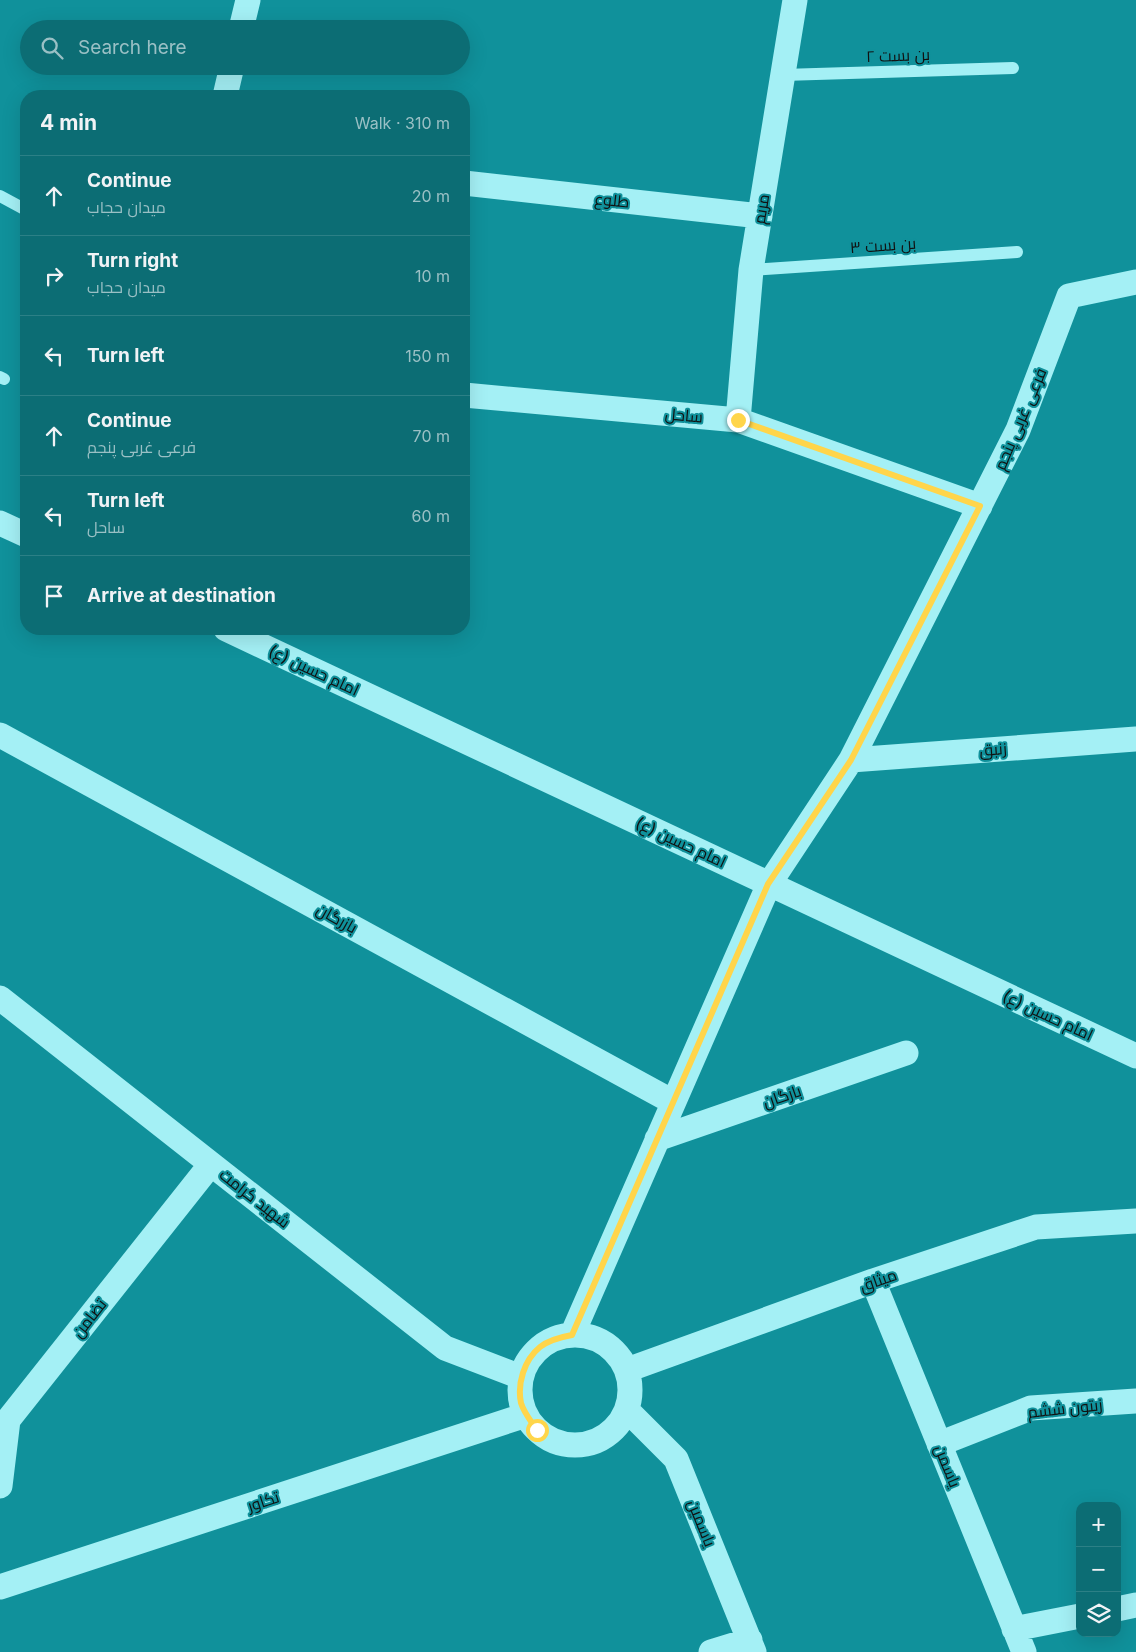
<!DOCTYPE html>
<meta charset="utf-8">
<style>
body{margin:0;font-family:Inter,Cairo,sans-serif;background:#1a757c;color:#f1f3f6}
.controls{position:absolute;right:15px;bottom:15px;display:grid;overflow:hidden;border-radius:10px;box-shadow:0 5px 20px #0002}
.controls button{width:45px;height:45px;display:grid;place-items:center;padding:0;border:0;border-bottom:1px solid #2c8086;background:#0c6d74;color:#f1f3f6;font:25px sans-serif}
.stop{position:absolute;width:15px;height:15px;margin:-11px;border:4px solid #ffd54a;border-radius:50%;background:#fff}
.stop.end{background:#ffd54a;border-color:#fff;box-shadow:0 1px 5px #0008}
.list{margin:0;padding:0;list-style:none}
h2{display:flex;justify-content:space-between;align-items:center;height:65px;margin:0;padding:0 20px;font-size:21px}
h2 small{font-size:16px;font-weight:400;color:#9ac0c5}
.list li{display:grid;grid-template-columns:32px 1fr auto;gap:15px;align-items:center;box-sizing:border-box;height:80px;padding:0 20px;border-top:1px solid #2c8086}
.list b{display:block;font-size:19px;white-space:nowrap}
.list p{margin:0;font-size:16px;white-space:nowrap;color:#9ac0c5}
.list em{font-size:16px;font-style:normal;color:#9ac0c5}
.icon{flex:none;width:28px;height:28px;fill:none;stroke:currentColor;stroke-width:2;stroke-linecap:round;stroke-linejoin:round}
.map{position:relative;flex:none;width:1136px;height:1652px;overflow:hidden}
.search{position:absolute;background:#0c6d74;box-shadow:0 5px 20px #0002;left:20px;top:20px;width:450px;height:55px;display:flex;align-items:center;gap:12px;box-sizing:border-box;padding:0 18px;border-radius:28px;color:#9ac0c5;font-size:19px}
.panel{position:absolute;background:#0c6d74;box-shadow:0 5px 20px #0002;left:20px;top:90px;width:450px;height:545px;border-radius:20px}
.map>svg:first-child{display:block}
.lines{fill:none;stroke-linecap:round;stroke-linejoin:round}
.lane{stroke:#a4f0f5;stroke-width:12}
.street{stroke:#a4f0f5;stroke-width:25}
.route{stroke:#ffd54a;stroke-width:6}
.labels{text-anchor:middle;stroke-width:4;stroke-linejoin:round;paint-order:stroke}
.street-label{font-size:16px;fill:#111;stroke:#10919b}
</style>
<div class="map">
<svg width="1136" height="1652" viewBox="0 0 1136 1652">
<rect width="100%" height="100%" fill="#10919b"/>
<g class="lines">
<!-- lane -->
<path class="lane" d="M783,75L1013,68
M0,196L26,210
M751,270L1017,252
M0,377L4,379"/>
<!-- street -->
<path class="street" d="M241,29L248,0
M225,96L232,66
M464,183L760,216
M464,395L738,420L980,506
M738,420L751,270L795,0
M0,523L26,535
M226,629L1136,1056
M0,735L673,1102
M851,760L1136,739
M0,998L445,1348L521,1377
M657,1139L906,1053
M873,1281L1024,1652
M572,1335L769,884L851,760L1018,430L1069,296L1136,282
M520 1390a55 55 0 1 1 110 0a55 55 0 1 1-110 0Z
M627,1370L873,1281L1036,1227L1136,1221
M627,1410L676,1459L754,1652
M939,1444L1031,1408L1136,1401
M0,1486L8,1420L211,1164
M0,1587L526,1415
M1117,1609L1136,1605
M1014,1629L1080,1616
M711,1652L750,1640"/>
</g>
<g class="lines">
<!-- route -->
<path class="route" d="M537,1430C531,1421 524,1413 521,1403C517,1384 524,1360 540,1347C549,1340 561,1337 572,1335L768,884L851,760L980,506L738,420"/>
</g>
<g class="labels">
<!-- street labels -->
<g class="street-label">
<text transform="translate(898 55) rotate(-2)" y="6">بن بست ۲</text>
<text transform="translate(612 200) rotate(6)" y="6">طلوع</text>
<text transform="translate(761 209) rotate(-81)" y="6">مریم</text>
<text transform="translate(883 245) rotate(-4)" y="6">بن بست ۳</text>
<text transform="translate(684 415) rotate(5)" y="6">ساحل</text>
<text transform="translate(1020 419) rotate(-67)" y="6">فرعی غربی پنجم</text>
<text transform="translate(314 670) rotate(25)" y="6">امام حسین (ع)</text>
<text transform="translate(993 749) rotate(-4)" y="6">زنبق</text>
<text transform="translate(681 842) rotate(25)" y="6">امام حسین (ع)</text>
<text transform="translate(337 918) rotate(29)" y="6">بازرگان</text>
<text transform="translate(1048 1015) rotate(25)" y="6">امام حسین (ع)</text>
<text transform="translate(782 1096) rotate(-19)" y="6">بازگان</text>
<text transform="translate(255 1198) rotate(38)" y="6">شهید کرامت</text>
<text transform="translate(878 1280) rotate(-19)" y="6">میثاق</text>
<text transform="translate(89 1318) rotate(-52)" y="6">تضامن</text>
<text transform="translate(1065 1408) rotate(-6)" y="6">زیتون ششم</text>
<text transform="translate(948 1466) rotate(68)" y="6">یاسمن</text>
<text transform="translate(263 1501) rotate(-18)" y="6">تکاور</text>
<text transform="translate(702 1523) rotate(68)" y="6">یاسمین</text>
</g>
</g>
</svg>
<div class="controls">
<button>+</button>
<button>−</button>
<button><svg class="icon" aria-label="layers" viewBox="0 0 24 24"><path d="M12 4l9 5-9 5-9-5zM3 14l9 5 9-5"/></svg></button>
</div>
<div class="stop" style="left:537px;top:1430px"></div>
<div class="stop end" style="left:738px;top:420px"></div>
<div class="search"><svg class="icon" aria-label="search" viewBox="0 0 24 24"><circle cx="10" cy="10" r="6"/><path d="M15 15l6 6"/></svg>Search here</div>
<section class="panel">
<h2>4 min<small>Walk · 310 m</small></h2>
<ul class="list">
<li><svg class="icon" aria-label="ahead" viewBox="0 0 24 24"><path d="M12 20V5M6 11l6-6 6 6"/></svg><div><b>Continue</b><p>میدان حجاب</p></div><em>20 m</em></li>
<li><svg class="icon" aria-label="right" viewBox="0 0 24 24"><path d="M7 20v-9h11M14 6l5 5-5 5"/></svg><div><b>Turn right</b><p>میدان حجاب</p></div><em>10 m</em></li>
<li><svg class="icon" aria-label="left" viewBox="0 0 24 24"><path d="M17 20v-9H6M10 6l-5 5 5 5"/></svg><div><b>Turn left</b></div><em>150 m</em></li>
<li><svg class="icon" aria-label="ahead" viewBox="0 0 24 24"><path d="M12 20V5M6 11l6-6 6 6"/></svg><div><b>Continue</b><p>فرعی غربی پنجم</p></div><em>70 m</em></li>
<li><svg class="icon" aria-label="left" viewBox="0 0 24 24"><path d="M17 20v-9H6M10 6l-5 5 5 5"/></svg><div><b>Turn left</b><p>ساحل</p></div><em>60 m</em></li>
<li><svg class="icon" aria-label="arrive" viewBox="0 0 24 24"><path d="M6 21V4h12l-3 4 3 4H6"/></svg><div><b>Arrive at destination</b></div></li>
</ul>
</section>
</div>
